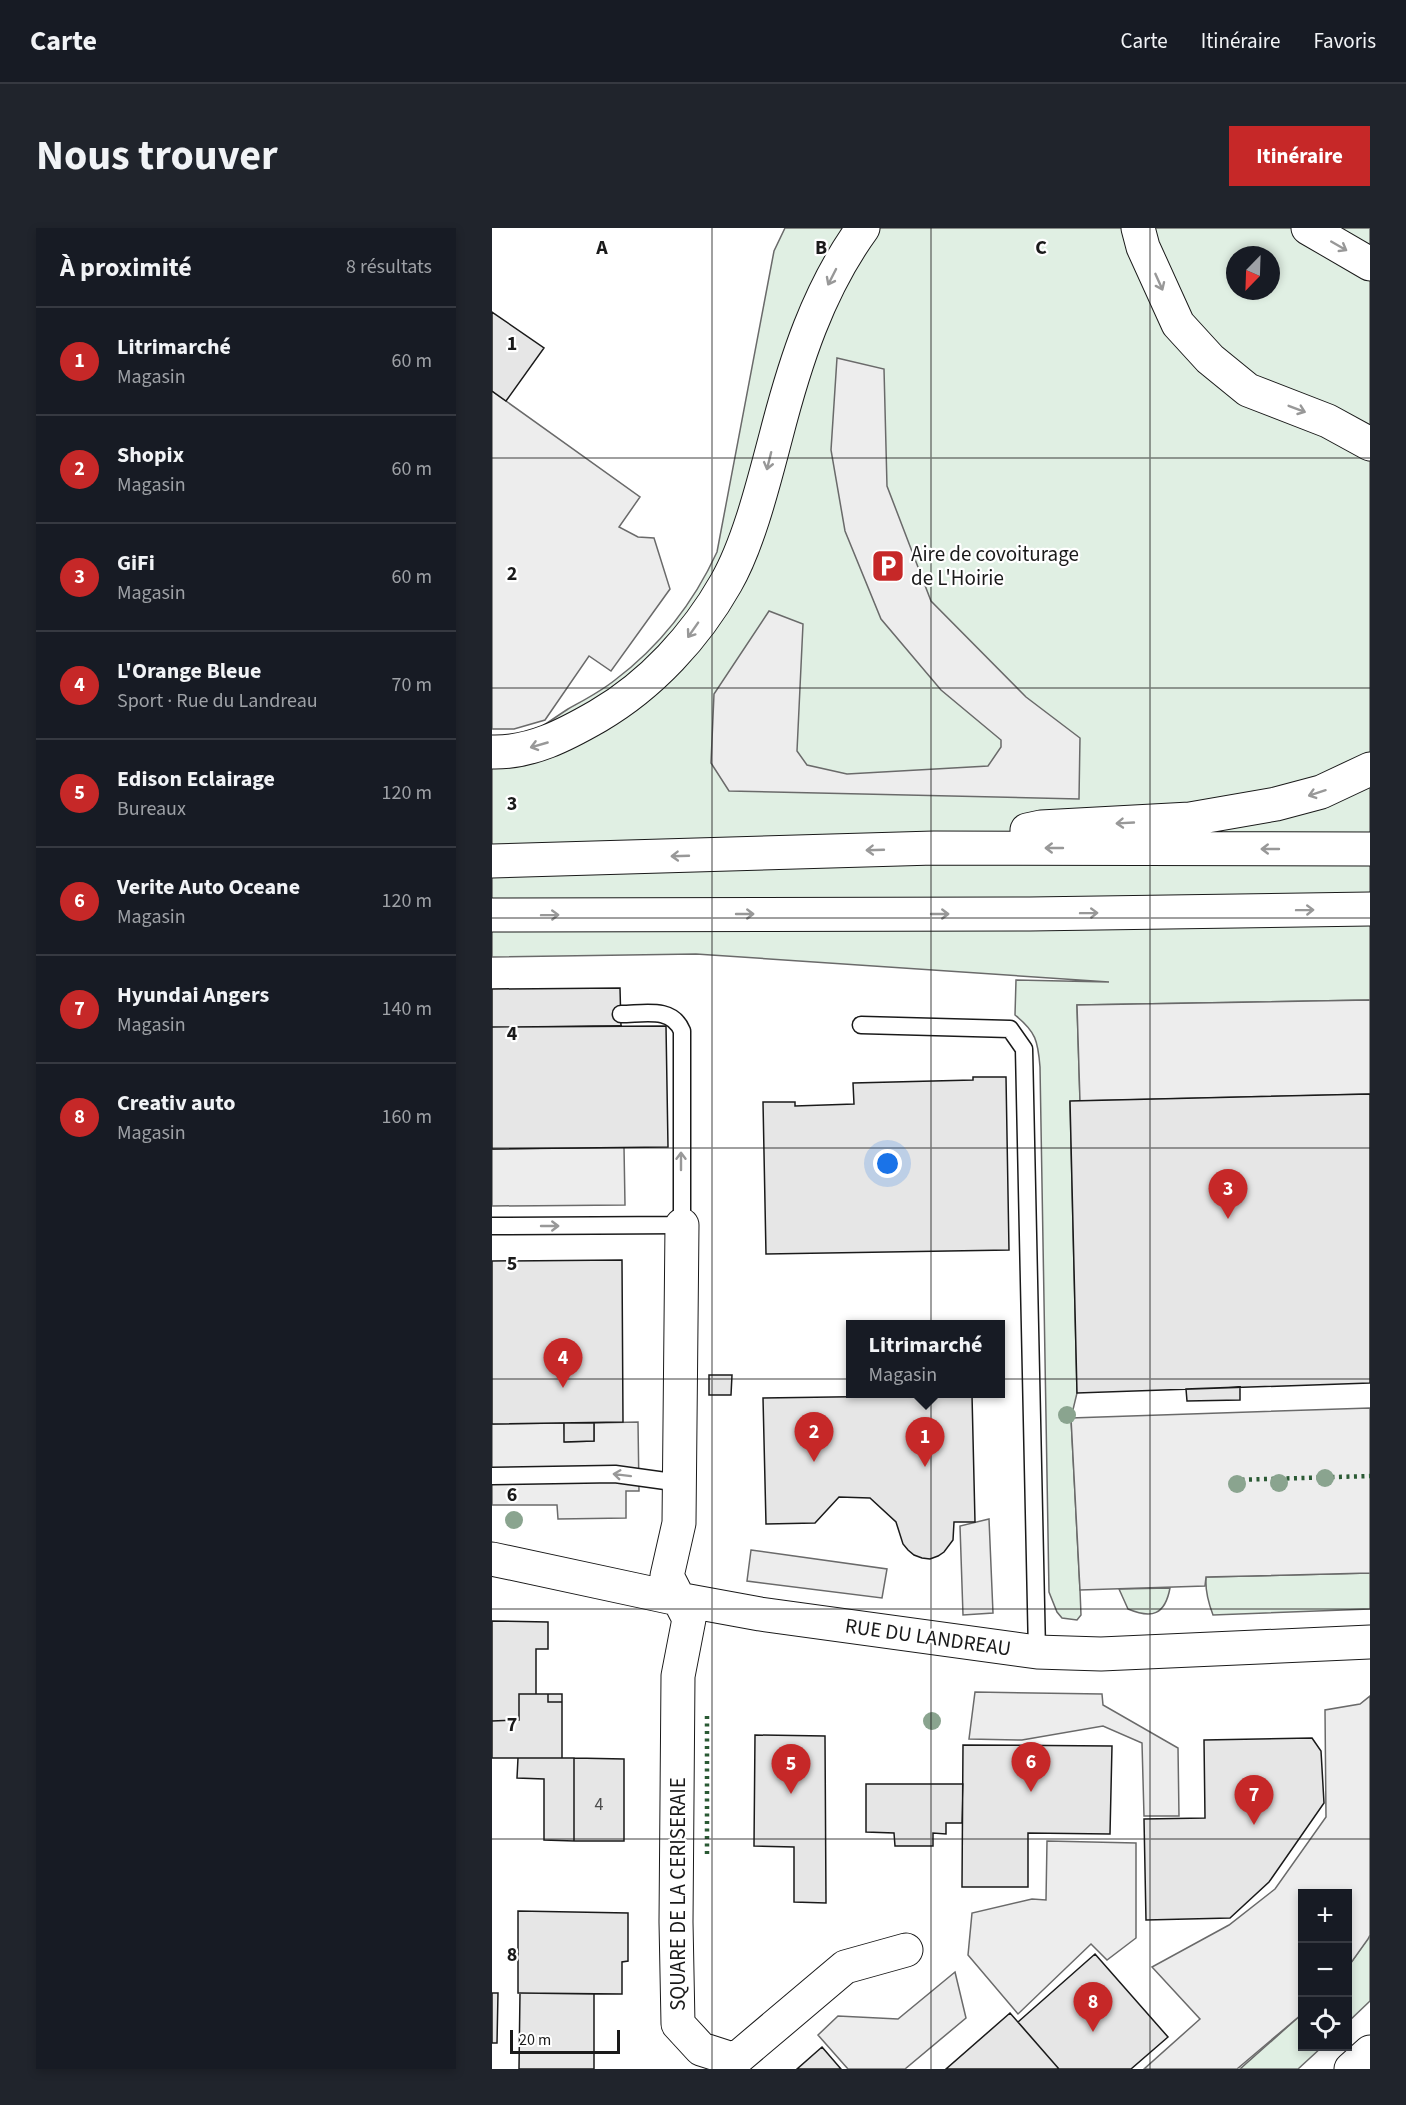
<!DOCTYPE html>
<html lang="fr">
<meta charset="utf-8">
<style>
body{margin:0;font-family:"Source Sans 3",sans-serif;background:#20242c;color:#f1f3f6}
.controls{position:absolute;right:18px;bottom:18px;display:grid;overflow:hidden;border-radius:0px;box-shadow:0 3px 9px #0003}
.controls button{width:54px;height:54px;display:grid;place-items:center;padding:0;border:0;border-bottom:2px solid #363941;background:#171b24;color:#f1f3f6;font:30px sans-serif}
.compass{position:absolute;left:734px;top:18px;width:54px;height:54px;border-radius:50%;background:#171b24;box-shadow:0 3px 9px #0003;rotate:203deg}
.scale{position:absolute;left:18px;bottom:15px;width:110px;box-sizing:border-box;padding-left:6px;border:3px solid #1a1a1a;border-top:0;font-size:16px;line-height:21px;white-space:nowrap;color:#1a1a1a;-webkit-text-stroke:4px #fff;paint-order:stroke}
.you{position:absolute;left:396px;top:936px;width:21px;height:21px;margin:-15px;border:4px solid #fff;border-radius:50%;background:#1a73e8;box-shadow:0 0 0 9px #1a73e833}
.badge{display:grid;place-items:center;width:39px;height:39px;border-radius:50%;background:#c62828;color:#fff;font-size:20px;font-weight:700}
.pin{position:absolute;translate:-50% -50px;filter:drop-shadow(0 2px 3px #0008)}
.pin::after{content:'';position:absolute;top:32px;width:21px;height:18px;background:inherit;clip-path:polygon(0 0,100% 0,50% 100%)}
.popup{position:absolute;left:354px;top:1092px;width:159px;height:78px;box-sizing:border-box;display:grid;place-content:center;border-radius:0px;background:#171b24;filter:drop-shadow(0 2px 4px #0005);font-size:20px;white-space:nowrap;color:#9ea1a6}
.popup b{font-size:22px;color:#f1f3f6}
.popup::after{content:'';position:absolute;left:50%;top:100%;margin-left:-12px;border:12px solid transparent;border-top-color:#171b24}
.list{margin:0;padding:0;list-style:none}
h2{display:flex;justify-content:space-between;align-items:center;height:78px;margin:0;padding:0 24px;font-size:26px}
h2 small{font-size:20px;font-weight:400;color:#9ea1a6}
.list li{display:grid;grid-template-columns:39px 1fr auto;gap:18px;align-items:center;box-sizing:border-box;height:108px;padding:0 24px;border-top:2px solid #363941}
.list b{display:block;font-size:22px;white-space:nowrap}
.list p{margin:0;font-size:20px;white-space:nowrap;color:#9ea1a6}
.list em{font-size:20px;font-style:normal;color:#9ea1a6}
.icon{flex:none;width:33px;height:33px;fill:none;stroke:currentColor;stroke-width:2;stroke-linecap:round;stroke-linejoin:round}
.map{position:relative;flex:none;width:878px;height:1841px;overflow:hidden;border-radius:0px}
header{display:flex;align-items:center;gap:36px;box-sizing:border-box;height:84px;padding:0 30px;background:#171b24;border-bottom:2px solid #363941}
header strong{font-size:28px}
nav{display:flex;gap:33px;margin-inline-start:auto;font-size:21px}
.intro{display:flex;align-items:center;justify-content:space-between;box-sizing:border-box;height:144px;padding:0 36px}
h1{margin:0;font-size:42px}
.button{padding:15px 27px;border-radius:0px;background:#c62828;color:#fff;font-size:21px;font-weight:700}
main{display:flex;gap:36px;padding:0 36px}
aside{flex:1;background:#171b24;border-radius:0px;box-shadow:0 3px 9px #0003}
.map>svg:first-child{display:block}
.green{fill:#e0efe3;stroke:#6a6a6a;stroke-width:1.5;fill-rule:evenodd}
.parking{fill:#ededed;stroke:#6a6a6a;stroke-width:1.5}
.building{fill:#e6e6e6;stroke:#1a1a1a;stroke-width:1.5}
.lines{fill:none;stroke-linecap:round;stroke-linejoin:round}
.lane-casing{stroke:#1a1a1a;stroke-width:19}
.street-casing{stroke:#1a1a1a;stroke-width:35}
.secondary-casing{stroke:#1a1a1a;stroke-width:35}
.highway-casing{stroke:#1a1a1a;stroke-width:35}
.lane{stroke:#fff;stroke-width:16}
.street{stroke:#fff;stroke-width:33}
.secondary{stroke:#fff;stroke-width:33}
.highway{stroke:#fff;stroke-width:33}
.hedge{stroke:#2b5a34;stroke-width:4.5;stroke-dasharray:3 4.5;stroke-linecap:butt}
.tree{fill:#8aa48f}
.oneway{stroke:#989898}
.grid{fill:none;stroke:#1a1a1a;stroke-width:1.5;stroke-opacity:0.55}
.labels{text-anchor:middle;stroke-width:4.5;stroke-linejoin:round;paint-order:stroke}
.number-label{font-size:18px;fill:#4d4d4d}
.poi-label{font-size:21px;fill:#1a1a1a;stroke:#fff;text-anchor:start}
.street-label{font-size:21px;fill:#1a1a1a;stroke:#fff}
.grid-label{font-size:20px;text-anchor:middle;font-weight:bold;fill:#1a1a1a;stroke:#fff;stroke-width:4.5;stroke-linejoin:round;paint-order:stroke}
</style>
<header>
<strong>Carte</strong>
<nav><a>Carte</a><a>Itinéraire</a><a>Favoris</a></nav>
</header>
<div class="intro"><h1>Nous trouver</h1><a class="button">Itinéraire</a></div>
<main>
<aside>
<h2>À proximité<small>8 résultats</small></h2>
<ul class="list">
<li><span class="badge">1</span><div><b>Litrimarché</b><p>Magasin</p></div><em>60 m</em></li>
<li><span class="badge">2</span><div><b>Shopix</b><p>Magasin</p></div><em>60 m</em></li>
<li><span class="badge">3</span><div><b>GiFi</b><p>Magasin</p></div><em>60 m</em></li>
<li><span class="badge">4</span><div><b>L'Orange Bleue</b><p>Sport · Rue du Landreau</p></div><em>70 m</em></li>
<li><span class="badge">5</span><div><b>Edison Eclairage</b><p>Bureaux</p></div><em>120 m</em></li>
<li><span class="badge">6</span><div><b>Verite Auto Oceane</b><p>Magasin</p></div><em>120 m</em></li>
<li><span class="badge">7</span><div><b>Hyundai Angers</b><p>Magasin</p></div><em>140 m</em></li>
<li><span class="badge">8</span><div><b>Creativ auto</b><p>Magasin</p></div><em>160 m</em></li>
</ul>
</aside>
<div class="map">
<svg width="878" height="1841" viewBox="0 0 878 1841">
<rect width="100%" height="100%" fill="#fff"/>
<!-- green -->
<path class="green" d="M293,0H878V772L585,777L588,873L578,874L585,1165L579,1190L588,1362L589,1387L585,1392L570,1390L565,1384L557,1364L548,839C546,813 544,804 523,787L524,752L617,754L204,726L0,729V534C25,516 50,498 76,481C92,472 108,464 123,452C168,418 202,374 225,324L282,23ZM743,27H779V63H743Z
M878,1345V1381L721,1387C716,1374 713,1363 714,1349Z
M678,1360C673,1387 660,1391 636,1381L627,1361Z
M878,1707V1773L856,1794V1739Z
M810,1786V1818L830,1819L806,1841H748Z"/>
<!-- parking -->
<path class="parking" d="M345,130L392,141L395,258L439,373L534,469L588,510L587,571L237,563L219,535L222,466L277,383L311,396L305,523L315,537L355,546L496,538L509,519V512L449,462L389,391L353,303L339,222Z
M0,163L148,269L127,299L146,309L162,310L178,361L119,443L97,428L53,492L22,501H0Z
M878,772V866L588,873L585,777Z
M132,919L133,977L0,978V921Z
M878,1180V1345L714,1349L713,1358L588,1362L579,1190Z
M146,1194L147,1263H134V1290L66,1291L65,1277H0V1196L72,1195L73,1214L102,1213V1195Z
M497,1291L501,1385L471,1387L468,1298Z
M259,1322L395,1341L390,1370L255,1353Z
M483,1464L610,1466L611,1477L686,1520L687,1588H652L650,1515L611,1498L530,1512L477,1511Z
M878,1468V1707L876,1711L856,1739V1666H810V1786L745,1841H652L708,1791L660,1739L737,1697L783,1661L834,1589L833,1482L868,1476Z
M555,1613L644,1615V1710L615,1732L599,1716L526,1786L476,1727L480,1685L540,1671L554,1672Z
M463,1744L474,1790L413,1841H356L326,1807L346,1788L406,1791Z"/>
<!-- building -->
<path class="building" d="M0,84L52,120L14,173L0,163Z
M128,760L129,798L0,799V761Z
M174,798L176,919L0,921V799Z
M481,849H514L517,1022L274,1026L271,874H303V878L362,876L361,855L481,852Z
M878,866V1155L585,1165L578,873Z
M130,1032L131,1194L0,1196V1033Z
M217,1147H240L239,1167H217Z
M748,1159V1172L695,1173L694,1161Z
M480,1167L483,1294H462L461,1312L452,1324L446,1328L438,1331L430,1330L422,1327L416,1322L411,1316L404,1294L378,1270L347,1269L323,1295L274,1296L271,1170Z
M72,1195H102V1213L72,1214Z
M0,1393L56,1394V1421H44V1466H27V1492L0,1493Z
M27,1466H56V1474H70V1530H0V1493L27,1492Z
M56,1466H70V1474H56Z
M263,1507L333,1508L334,1675L302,1674V1619L262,1618Z
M820,1510L829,1523L832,1575L777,1654L738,1690L654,1692L652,1591L713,1590L712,1512Z
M471,1517L620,1518L618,1606L536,1605V1659H470Z
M26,1530H82V1613L52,1612V1551L25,1550Z
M82,1530L132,1531V1613H82Z
M374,1556H471L470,1595H454V1606L441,1605V1618H403L402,1605L374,1604Z
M26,1683L136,1685V1733L130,1734V1766L26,1765Z
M603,1726L676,1809L639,1841H567L526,1794Z
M0,1765H6L5,1815H0Z
M28,1765L102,1766V1841H27Z
M518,1785L567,1841H454Z
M330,1819L349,1841H305Z"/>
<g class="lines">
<!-- lane casing -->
<g class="lane-casing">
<path id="lane" d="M369,797L518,801L532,821L545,1424
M0,998L190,997V803C180,778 151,786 129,786
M0,1248L123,1246L188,1255"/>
</g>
<!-- street casing -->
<g class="street-casing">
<path id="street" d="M0,524C39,525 73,507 106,488C159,457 204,408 234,355C257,315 272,253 284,208C303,134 326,62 371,0
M190,997L187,1295L175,1348L197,1391L186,1448L184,1694L186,1796L209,1821L243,1832L353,1739L414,1722
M0,1331L186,1371L268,1386L545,1424L609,1426L878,1414"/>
</g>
<!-- secondary casing -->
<g class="secondary-casing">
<path id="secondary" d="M816,0L878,36
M859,1841L878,1824"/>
</g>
<!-- highway casing -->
<g class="highway-casing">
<path id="highway" d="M646,0L651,19L686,96L718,131L756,162L836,193L878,216
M535,602L549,599L698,591L784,576L829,564L878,541
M0,633L442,620L878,621
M0,687L538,686L878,681"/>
</g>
<!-- lane -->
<use href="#lane" class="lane"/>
<!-- street -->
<use href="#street" class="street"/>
<!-- secondary -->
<use href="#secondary" class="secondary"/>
<!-- highway -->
<use href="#highway" class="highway"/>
<!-- hedge -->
<path class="hedge" d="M742,1252L878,1248
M215,1626V1485"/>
</g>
<!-- trees -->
<g class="tree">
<circle cx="575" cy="1187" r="9"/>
<circle cx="833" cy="1250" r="9"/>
<circle cx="787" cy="1255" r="9"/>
<circle cx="745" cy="1256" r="9"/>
<circle cx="22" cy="1292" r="9"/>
<circle cx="440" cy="1493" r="9"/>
</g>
<!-- one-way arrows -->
<defs><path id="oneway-shaft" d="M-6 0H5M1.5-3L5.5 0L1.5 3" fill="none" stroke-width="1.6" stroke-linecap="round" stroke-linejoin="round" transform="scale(1.5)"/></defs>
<g class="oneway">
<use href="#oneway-shaft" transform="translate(847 18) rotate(30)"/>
<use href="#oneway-shaft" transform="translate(340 49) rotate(117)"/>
<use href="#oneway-shaft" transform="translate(667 54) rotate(66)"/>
<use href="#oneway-shaft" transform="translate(805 181) rotate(21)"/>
<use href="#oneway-shaft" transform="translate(277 233) rotate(104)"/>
<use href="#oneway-shaft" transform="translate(201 402) rotate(125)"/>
<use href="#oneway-shaft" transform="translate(47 517) rotate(164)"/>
<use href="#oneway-shaft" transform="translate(825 565) rotate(162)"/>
<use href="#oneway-shaft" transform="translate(633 595) rotate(177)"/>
<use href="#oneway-shaft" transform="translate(562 620) rotate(-180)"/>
<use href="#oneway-shaft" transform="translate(778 621) rotate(-180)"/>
<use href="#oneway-shaft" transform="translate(383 622) rotate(178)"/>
<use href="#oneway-shaft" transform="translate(188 628) rotate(178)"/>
<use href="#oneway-shaft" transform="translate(813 682) rotate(-1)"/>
<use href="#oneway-shaft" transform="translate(597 685) rotate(-1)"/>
<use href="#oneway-shaft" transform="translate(253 686)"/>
<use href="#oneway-shaft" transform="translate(448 686)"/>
<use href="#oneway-shaft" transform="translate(58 687) rotate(-1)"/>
<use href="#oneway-shaft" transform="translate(189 933) rotate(-90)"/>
<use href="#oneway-shaft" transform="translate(58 998)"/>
<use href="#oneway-shaft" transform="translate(130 1247) rotate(-173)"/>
</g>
<!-- grid -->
<path class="grid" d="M220,0V1841M439,0V1841M658,0V1841M0,230H878M0,460H878M0,690H878M0,920H878M0,1151H878M0,1381H878M0,1611H878"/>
<!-- icons -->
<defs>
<g id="parking-square" transform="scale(1.725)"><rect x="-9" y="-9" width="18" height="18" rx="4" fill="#c62828" stroke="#fff"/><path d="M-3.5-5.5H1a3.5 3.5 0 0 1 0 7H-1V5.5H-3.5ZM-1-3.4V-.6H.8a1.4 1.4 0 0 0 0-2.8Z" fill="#fff"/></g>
</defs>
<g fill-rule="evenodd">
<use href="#parking-square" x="396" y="338"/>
</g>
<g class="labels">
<!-- number labels -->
<g class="number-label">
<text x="107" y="1582">4</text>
</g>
<!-- poi labels -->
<g class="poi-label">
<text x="419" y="333">Aire de covoiturage<tspan x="419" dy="24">de L'Hoirie</tspan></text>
</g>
<!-- street labels -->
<g class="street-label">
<text transform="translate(436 1409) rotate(8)" y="7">RUE DU LANDREAU</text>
<text transform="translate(186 1666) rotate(-90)" y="7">SQUARE DE LA CERISERAIE</text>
</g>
</g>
<g class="grid-label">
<text x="110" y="26">A</text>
<text x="329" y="26">B</text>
<text x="549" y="26">C</text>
<text x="20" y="122">1</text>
<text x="20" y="352">2</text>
<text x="20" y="582">3</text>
<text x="20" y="812">4</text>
<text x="20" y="1042">5</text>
<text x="20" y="1273">6</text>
<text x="20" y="1503">7</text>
<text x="20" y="1733">8</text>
</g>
</svg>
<div class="controls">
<button>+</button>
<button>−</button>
<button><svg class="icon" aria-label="locate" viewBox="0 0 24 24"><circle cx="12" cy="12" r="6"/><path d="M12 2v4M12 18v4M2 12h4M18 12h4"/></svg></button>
</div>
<svg class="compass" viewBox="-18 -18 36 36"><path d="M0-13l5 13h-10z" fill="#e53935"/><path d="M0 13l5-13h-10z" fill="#9ea1a6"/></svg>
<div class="scale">20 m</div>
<div class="you"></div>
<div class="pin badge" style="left:433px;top:1239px">1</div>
<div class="popup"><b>Litrimarché</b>Magasin</div>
<div class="pin badge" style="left:322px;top:1234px">2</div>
<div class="pin badge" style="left:736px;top:991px">3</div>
<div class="pin badge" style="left:71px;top:1160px">4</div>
<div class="pin badge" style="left:299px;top:1566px">5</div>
<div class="pin badge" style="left:539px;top:1564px">6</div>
<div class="pin badge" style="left:762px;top:1597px">7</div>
<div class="pin badge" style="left:601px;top:1804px">8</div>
</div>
</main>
